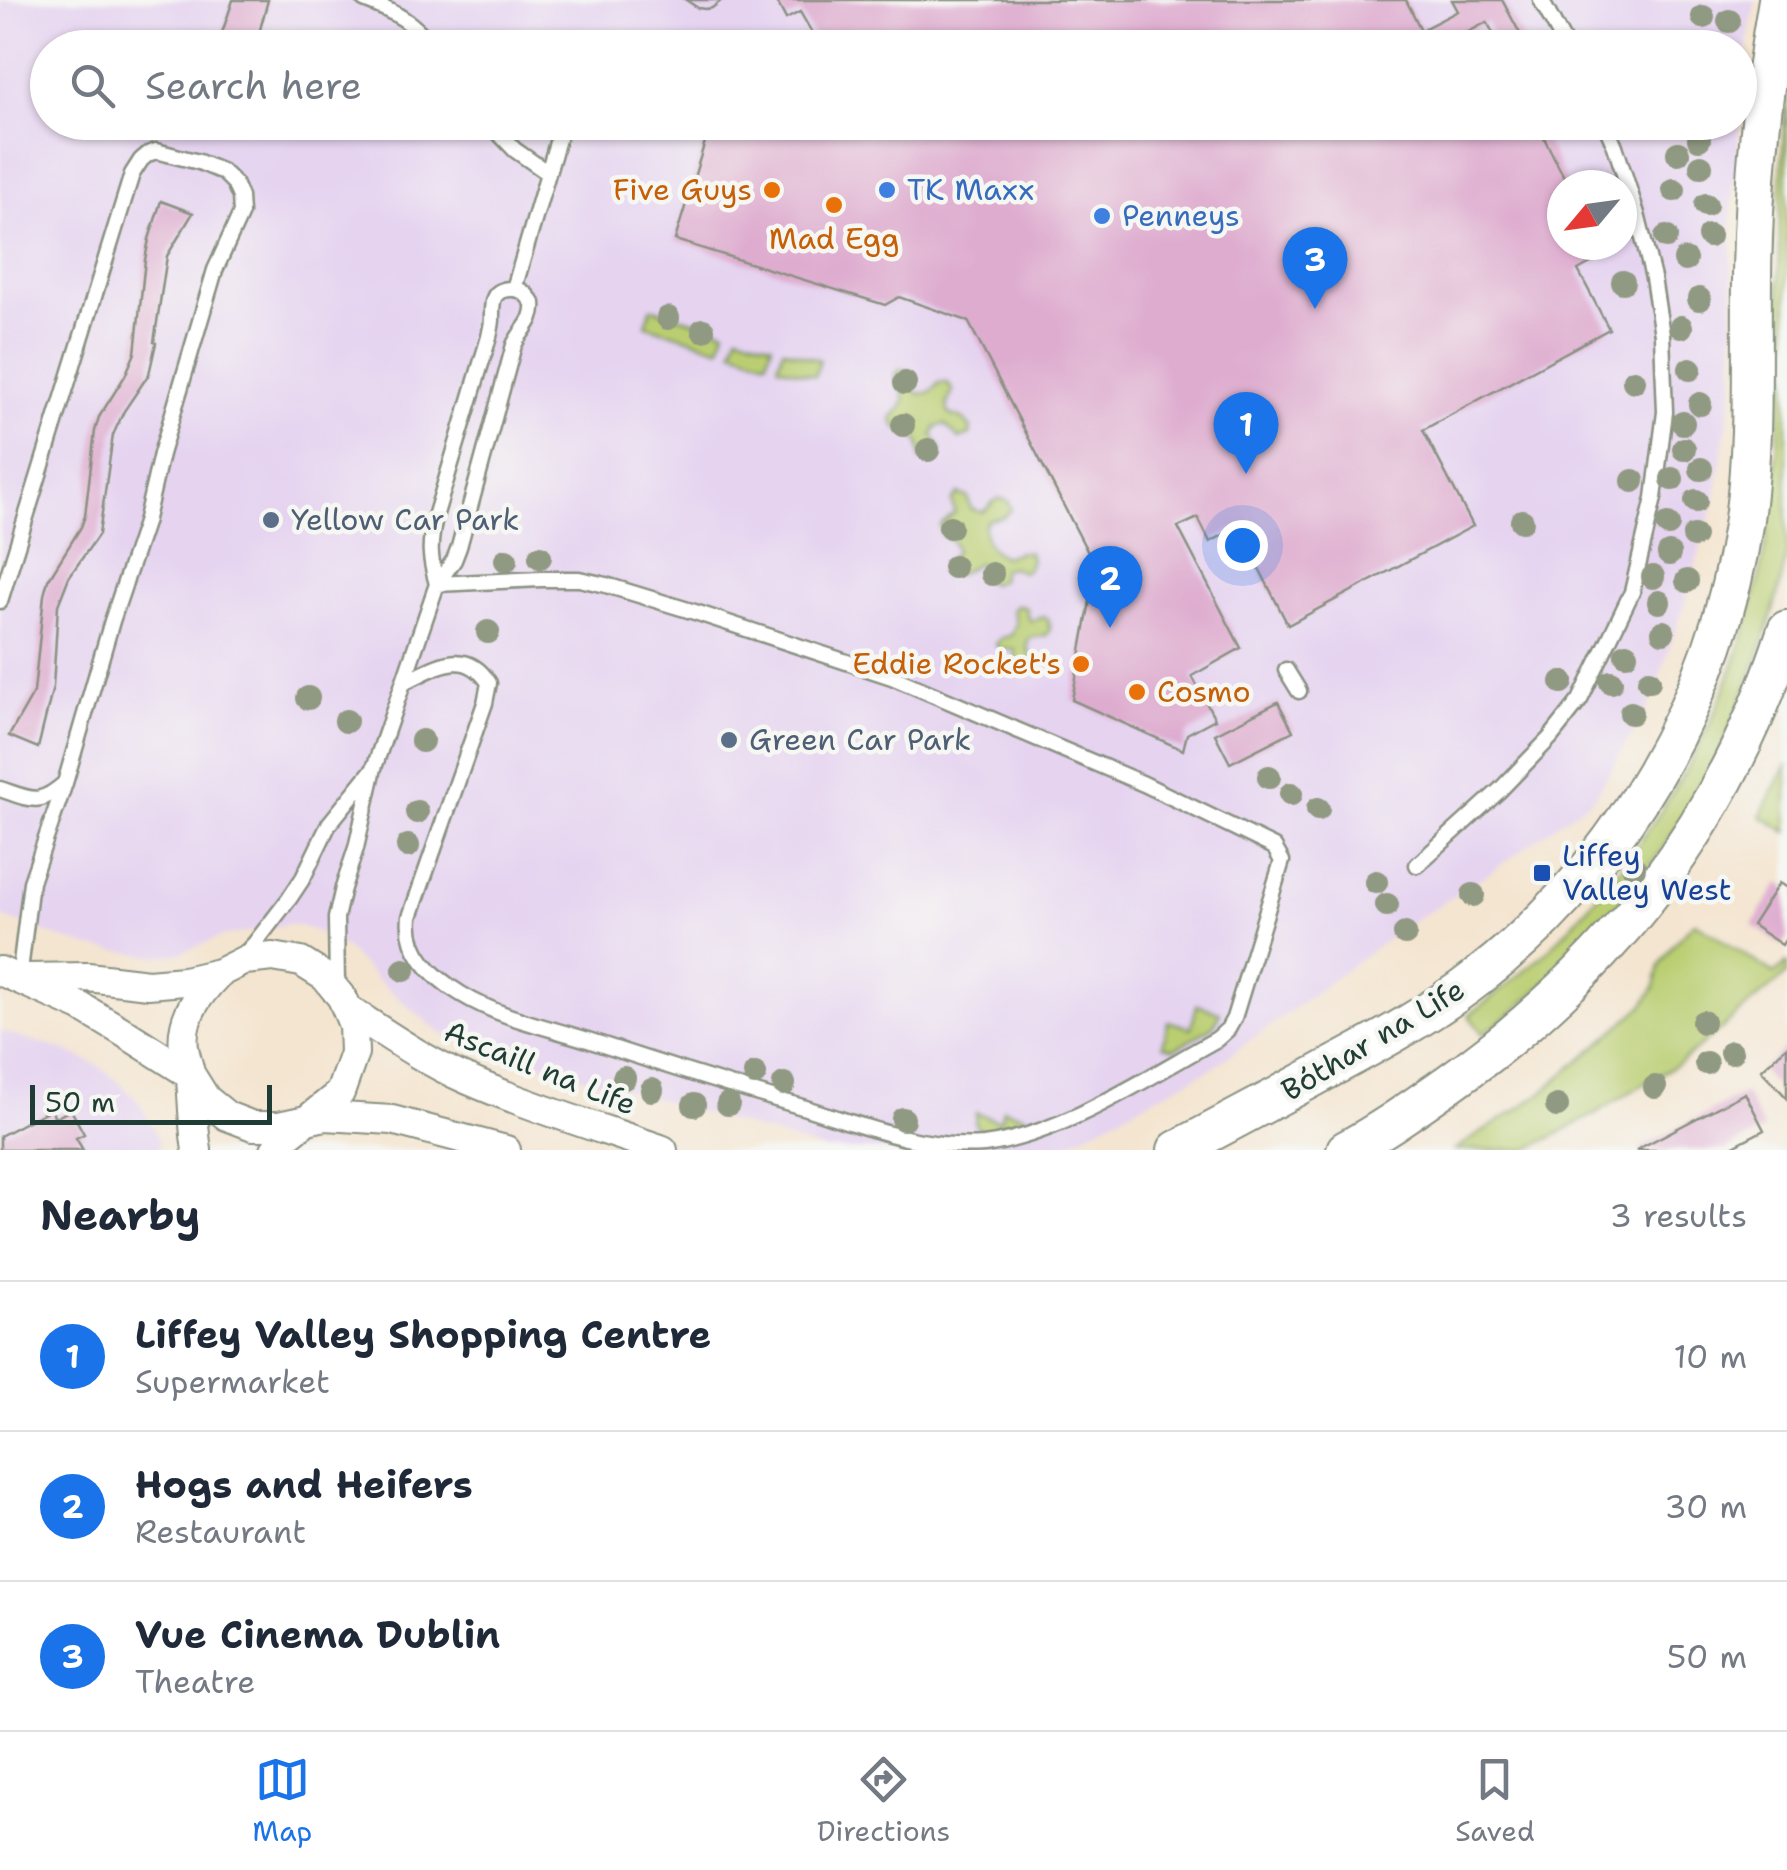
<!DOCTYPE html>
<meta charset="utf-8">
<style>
body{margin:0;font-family:"Shantell Sans",sans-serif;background:#f6f6f7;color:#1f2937}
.compass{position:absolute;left:1547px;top:170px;width:90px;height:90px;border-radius:50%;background:#fff;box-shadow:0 2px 8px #0004;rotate:241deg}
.scale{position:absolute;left:30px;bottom:25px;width:242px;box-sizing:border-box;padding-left:10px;border:5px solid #1f3d34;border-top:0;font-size:28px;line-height:35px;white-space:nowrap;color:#1f3d34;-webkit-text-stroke:8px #f6f6f2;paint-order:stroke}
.you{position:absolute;left:1242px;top:545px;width:35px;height:35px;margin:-25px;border:8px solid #fff;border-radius:50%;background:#1a73e8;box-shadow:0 0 0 15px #1a73e833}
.badge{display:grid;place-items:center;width:65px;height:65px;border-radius:50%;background:#1a73e8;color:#fff;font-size:32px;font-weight:700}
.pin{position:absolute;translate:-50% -82px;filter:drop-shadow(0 2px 5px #0008)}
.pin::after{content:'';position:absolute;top:52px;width:35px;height:30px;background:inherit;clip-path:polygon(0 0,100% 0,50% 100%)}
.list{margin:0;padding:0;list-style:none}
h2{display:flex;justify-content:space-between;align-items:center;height:130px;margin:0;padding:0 40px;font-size:42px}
h2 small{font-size:32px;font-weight:400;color:#747a83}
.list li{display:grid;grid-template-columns:65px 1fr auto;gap:30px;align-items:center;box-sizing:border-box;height:150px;padding:0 40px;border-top:2px solid #e0e1e3}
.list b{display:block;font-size:38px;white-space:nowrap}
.list p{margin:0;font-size:32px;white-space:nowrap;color:#747a83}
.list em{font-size:32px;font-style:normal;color:#747a83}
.icon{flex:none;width:55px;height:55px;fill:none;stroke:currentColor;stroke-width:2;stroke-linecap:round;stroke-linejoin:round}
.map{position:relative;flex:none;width:1787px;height:1150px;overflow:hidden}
.search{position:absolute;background:#fff;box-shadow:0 2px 8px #0004;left:30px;right:30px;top:30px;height:110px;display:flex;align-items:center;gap:25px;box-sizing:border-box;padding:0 35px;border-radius:55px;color:#747a83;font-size:38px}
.sheet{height:580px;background:#fff}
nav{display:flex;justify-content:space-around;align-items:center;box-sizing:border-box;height:140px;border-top:2px solid #e0e1e3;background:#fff;font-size:28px;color:#747a83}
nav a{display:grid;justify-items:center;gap:5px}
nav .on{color:#1a73e8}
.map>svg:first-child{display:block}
.built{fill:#e5d3f0;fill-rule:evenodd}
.green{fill:#bace71;stroke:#6c8652;stroke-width:2.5}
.building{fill:#deaccf}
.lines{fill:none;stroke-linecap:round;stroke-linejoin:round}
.lane-casing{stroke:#8a9182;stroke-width:19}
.street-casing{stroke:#8a9182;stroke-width:32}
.secondary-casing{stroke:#8a9182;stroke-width:42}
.lane{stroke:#fff;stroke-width:14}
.street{stroke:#fff;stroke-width:28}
.secondary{stroke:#fff;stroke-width:38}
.tree{fill:#909981}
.food-dot{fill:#e8710a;stroke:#f6f6f2;stroke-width:4}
.shop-dot{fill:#3f7fe0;stroke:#f6f6f2;stroke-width:4}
.service-dot{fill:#5c6f8a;stroke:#f6f6f2;stroke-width:4}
.transit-dot{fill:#1a4fb4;stroke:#f6f6f2;stroke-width:4}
.labels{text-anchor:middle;stroke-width:9;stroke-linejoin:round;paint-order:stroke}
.food-label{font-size:30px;fill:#c56008;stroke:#f6f6f2;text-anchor:end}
.shop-label{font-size:30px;fill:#366cbe;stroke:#f6f6f2;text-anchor:start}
.service-label{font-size:30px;fill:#4e5e75;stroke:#f6f6f2;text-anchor:start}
.transit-label{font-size:30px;fill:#164399;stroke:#f6f6f2;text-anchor:start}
.street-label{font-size:30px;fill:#1f3d34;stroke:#f6f6f2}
</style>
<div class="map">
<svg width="1787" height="1150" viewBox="0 0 1787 1150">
<rect width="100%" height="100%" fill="#f6f6f2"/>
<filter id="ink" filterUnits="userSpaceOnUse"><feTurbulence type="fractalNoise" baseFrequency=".01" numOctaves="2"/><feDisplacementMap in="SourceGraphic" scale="20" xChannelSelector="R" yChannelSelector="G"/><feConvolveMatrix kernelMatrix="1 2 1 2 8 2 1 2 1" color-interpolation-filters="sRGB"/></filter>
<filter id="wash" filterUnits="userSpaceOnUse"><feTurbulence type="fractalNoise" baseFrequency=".0048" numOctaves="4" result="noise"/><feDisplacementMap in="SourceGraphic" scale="40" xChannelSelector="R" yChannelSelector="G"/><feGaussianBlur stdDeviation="2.25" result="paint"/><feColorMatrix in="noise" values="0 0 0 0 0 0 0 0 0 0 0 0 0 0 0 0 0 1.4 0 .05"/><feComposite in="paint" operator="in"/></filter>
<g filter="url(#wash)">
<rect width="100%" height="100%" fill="#f4e5d0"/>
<!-- built -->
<path class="built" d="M0,0H1756L1749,33L1731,215L1734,380L1716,496L1683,609L1650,704L1594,797L1494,870L1394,934L1214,1067L1054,1150H824L442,1034L376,979L344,947L318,932L303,927L289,924L221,937L177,954L158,956L99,949L66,940L0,916ZM48,48H1740V122H48ZM1562,185H1622V245H1562Z
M0,1031L64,1050L99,1066L120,1083L141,1105L158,1139L160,1150H0Z"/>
<!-- green -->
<path class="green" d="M1787,86V554C1775,613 1759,658 1736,714C1728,732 1721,752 1711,770C1658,868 1574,970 1483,1034L1469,1016C1498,992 1530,969 1556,942C1634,861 1700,764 1737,656C1761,587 1773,514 1778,441C1781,391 1779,340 1779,290C1779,221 1781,154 1787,86Z
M651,308L725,330L720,348L646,325Z
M738,334L772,344L767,361L733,350Z
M783,349L820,360L815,376L778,366Z
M901,369L912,371L913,389L920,394L931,392L939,383H948L953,391C949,401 944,405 950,415L963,419L971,428L970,435L959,439L945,424L936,427L933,435L941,449L940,455L933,461L921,459C920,454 920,448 919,443C914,429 897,436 892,419C894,414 898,412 901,408C911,396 897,386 895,375Z
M958,494L967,497L971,509L982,512L987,509C994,500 997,495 1009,502L1011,510L1003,517L988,520L984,525C984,541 990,551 1004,557L1019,552H1029L1031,561L1027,570L1022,572C1014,568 1010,565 1002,570L1000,580L992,584L988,583L983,566L978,563L958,574H948C937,562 952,560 956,550L953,542L942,534L940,526L955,513L952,501Z
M1017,605L1026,608L1028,617L1031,621L1044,617L1048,619L1050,629L1047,635L1029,638L1027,647L1033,662L1025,670H1020L1016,666L1015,649L1000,650L996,644L1001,638L1012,635L1016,622L1012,610Z
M1787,764V832L1761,816Z
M1695,922L1774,974L1787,963V974L1682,1061L1586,1119L1527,1150H1455L1539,1095L1643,1006L1655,987L1660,965L1673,945Z
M1197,1005L1220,1012L1215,1024L1210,1029L1174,1049L1163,1045L1168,1021L1191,1028Z
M1003,1109L1026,1116C1018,1129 995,1132 980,1130L975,1124L976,1113L1000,1121Z"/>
<g id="blocks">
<!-- building -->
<path class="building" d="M233,0H268L255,48H217Z
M686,0H722L712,8L705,9L698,8Z
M776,0H1406L1421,30L1458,11L1452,0H1502L1523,39L1509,48H1501L1487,22L1455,39L1459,48H796L815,38L800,12L786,19Z
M596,122H640L634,139L595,126Z
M711,122H728L744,127L745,122H1536L1568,185H1562V245H1600L1605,255L1578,270L1609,329L1423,430L1473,526L1288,625L1238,527L1210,542L1198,518L1178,527L1241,648L1192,676L1215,719L1187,734L1183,750L1072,700L1096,568L968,321L899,297L885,305L675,240Z
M161,201L193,213L167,256L154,342L156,343L149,374L124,411L113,435L99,534L69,577L58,605L53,687L38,748L9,736L34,692L44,595L48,580L81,527L85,516L95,431L99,417L125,376L135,353L145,260L149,239Z
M1278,702L1293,731L1230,763L1215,734Z
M1779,883L1787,888V937L1782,945L1752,925Z
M1787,1046V1098L1761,1070Z
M1745,1093L1764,1130L1741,1142L1726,1150H1636Z
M51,1109L55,1118L71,1110L84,1134L76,1138L83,1150H0V1136Z"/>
</g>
</g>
<g filter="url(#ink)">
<use href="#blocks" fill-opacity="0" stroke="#8a9182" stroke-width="2.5"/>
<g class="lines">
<!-- lane casing -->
<g class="lane-casing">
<path id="lane" d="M364,0C393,11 415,22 433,48
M1541,0L1567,48
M488,122L515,150L548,173
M514,289L563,122
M0,601L132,174L141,160L148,154L156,151L199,162L223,172L234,183L240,197L241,213L215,270L161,454L145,523L112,621L65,783L31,882L19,979
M1286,670L1299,691
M404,682C435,668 465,645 489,683L485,703L410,917C406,953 433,977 461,994C502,1019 552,1028 597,1043C664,1065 731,1086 799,1106C858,1124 921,1150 984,1145C1062,1135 1148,1077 1217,1039L1228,1029L1234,1018L1282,861L1274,847L1144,784L892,677L698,613L606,585L579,579H541L437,584
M0,789C31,799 38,807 65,783
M1417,865L1500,790L1550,738L1580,700L1632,592L1654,498L1665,412L1662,335L1653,278L1637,214L1615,146L1604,122
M241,958L255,943L289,899L303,878L329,824L371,772
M337,987L336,918L343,888L356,848L374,768L437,584L454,560L459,547L514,345C521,330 535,321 533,303C527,295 523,289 513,289C490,288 492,305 492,319C492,325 490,331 489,337L435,517C429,545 429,557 437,584"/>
</g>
<!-- street casing -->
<g class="street-casing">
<path id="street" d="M0,971L81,1007L120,1030L191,1075L206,1099L227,1116L253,1126H279L325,1116L392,1120L506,1150
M25,978L88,977L148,984L184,981L219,973L245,960L273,957L301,962L325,977L342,998L346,1008L353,1025L354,1053L340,1093L287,1136L275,1150
M346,1008C385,1033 423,1060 466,1079C530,1107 597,1127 663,1150
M197,1150C193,1126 193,1103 191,1079C190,1069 186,1059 184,1048C180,1017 199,994 219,973"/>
</g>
<!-- secondary casing -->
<g class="secondary-casing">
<path id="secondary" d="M1177,1150C1228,1123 1279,1096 1330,1068C1381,1041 1432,1013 1478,977C1620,867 1718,697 1744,519C1755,439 1751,358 1752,278C1753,185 1762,91 1778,0
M1346,1150C1382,1131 1415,1107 1448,1084C1613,967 1725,823 1787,630"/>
</g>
<!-- lane -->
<use href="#lane" class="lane"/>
<!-- street -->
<use href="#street" class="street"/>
<!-- secondary -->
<use href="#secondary" class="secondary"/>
</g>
<!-- trees -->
<g class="tree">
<circle cx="1703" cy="17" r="12"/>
<circle cx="1729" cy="21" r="12"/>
<circle cx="1699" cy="139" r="12"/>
<circle cx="1678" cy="153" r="12"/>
<circle cx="1701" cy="166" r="12"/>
<circle cx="1674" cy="190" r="12"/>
<circle cx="1706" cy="205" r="12"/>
<circle cx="1709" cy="236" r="12"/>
<circle cx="1666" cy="237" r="12"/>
<circle cx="1685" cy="260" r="12"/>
<circle cx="1623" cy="282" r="12"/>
<circle cx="1699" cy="299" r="12"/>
<circle cx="668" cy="318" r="12"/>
<circle cx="1681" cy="327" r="12"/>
<circle cx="703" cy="330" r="12"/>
<circle cx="1690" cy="369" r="12"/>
<circle cx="1634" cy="381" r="12"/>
<circle cx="905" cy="383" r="12"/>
<circle cx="1700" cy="404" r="12"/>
<circle cx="1683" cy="423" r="12"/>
<circle cx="903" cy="425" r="12"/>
<circle cx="1684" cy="449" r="12"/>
<circle cx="928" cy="450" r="12"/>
<circle cx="1701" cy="469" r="12"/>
<circle cx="1672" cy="479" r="12"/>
<circle cx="1633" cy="481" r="12"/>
<circle cx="1696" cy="501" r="12"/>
<circle cx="1522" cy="521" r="12"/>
<circle cx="1668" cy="525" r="12"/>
<circle cx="950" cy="527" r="12"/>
<circle cx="1694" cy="536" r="12"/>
<circle cx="1669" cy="554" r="12"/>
<circle cx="540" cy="557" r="12"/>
<circle cx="506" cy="560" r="12"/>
<circle cx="954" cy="567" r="12"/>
<circle cx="992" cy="574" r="12"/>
<circle cx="1653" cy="577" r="12"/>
<circle cx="1687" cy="581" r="12"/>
<circle cx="1659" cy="602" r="12"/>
<circle cx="488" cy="632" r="12"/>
<circle cx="1663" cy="632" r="12"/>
<circle cx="1626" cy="654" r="12"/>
<circle cx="1649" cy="681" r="12"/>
<circle cx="1562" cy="682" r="12"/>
<circle cx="1611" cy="682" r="12"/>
<circle cx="308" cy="698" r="12"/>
<circle cx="1631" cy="713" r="12"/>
<circle cx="346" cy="721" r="12"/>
<circle cx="422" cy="741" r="12"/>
<circle cx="1269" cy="777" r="12"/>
<circle cx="1291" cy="794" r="12"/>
<circle cx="1318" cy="809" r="12"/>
<circle cx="417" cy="812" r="12"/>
<circle cx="408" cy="846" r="12"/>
<circle cx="1634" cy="868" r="12"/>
<circle cx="1376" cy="882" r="12"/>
<circle cx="1473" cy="895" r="12"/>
<circle cx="1387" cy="905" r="12"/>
<circle cx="1405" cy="934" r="12"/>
<circle cx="404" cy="970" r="12"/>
<circle cx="1703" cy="1022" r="12"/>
<circle cx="1731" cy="1052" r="12"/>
<circle cx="1706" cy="1063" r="12"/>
<circle cx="755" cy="1074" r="12"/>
<circle cx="624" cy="1078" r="12"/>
<circle cx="784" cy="1084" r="12"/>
<circle cx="1655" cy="1087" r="12"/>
<circle cx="652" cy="1090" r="12"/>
<circle cx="728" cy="1104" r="12"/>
<circle cx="694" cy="1105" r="12"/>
<circle cx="1557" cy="1106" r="12"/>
<circle cx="903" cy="1119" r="12"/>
</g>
</g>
<!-- markers -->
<g class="food-dot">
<circle cx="772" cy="190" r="10"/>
<circle cx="834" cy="205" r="10"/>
<circle cx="1081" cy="664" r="10"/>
<circle cx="1137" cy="692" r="10"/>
</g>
<g class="shop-dot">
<circle cx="887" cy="190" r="10"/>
<circle cx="1102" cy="216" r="10"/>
</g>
<g class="service-dot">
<circle cx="271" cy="520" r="10"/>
<circle cx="729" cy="740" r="10"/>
</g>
<rect class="transit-dot" x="1532" y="863" width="20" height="20" rx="5"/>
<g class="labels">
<!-- food labels -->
<g class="food-label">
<text x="752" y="200">Five Guys</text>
<text x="834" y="249" text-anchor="middle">Mad Egg</text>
<text x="1061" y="674">Eddie Rocket's</text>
<text x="1157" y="702" text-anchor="start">Cosmo</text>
</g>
<!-- shop labels -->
<g class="shop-label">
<text x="907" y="200">TK Maxx</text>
<text x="1122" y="226">Penneys</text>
</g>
<!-- service labels -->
<g class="service-label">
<text x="291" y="530">Yellow Car Park</text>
<text x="749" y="750">Green Car Park</text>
</g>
<!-- transit labels -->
<g class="transit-label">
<text x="1562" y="866">Liffey<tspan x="1562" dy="34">Valley West</tspan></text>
</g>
<!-- street labels -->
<g class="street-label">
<text transform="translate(1373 1040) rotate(-31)" y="10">Bóthar na Life</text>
<text transform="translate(540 1068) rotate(22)" y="10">Ascaill na Life</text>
</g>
</g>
</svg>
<svg class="compass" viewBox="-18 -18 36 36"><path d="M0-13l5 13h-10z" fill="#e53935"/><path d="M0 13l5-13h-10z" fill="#747a83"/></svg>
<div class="scale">50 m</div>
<div class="you"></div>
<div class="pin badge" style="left:1246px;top:474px">1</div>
<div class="pin badge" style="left:1110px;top:628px">2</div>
<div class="pin badge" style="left:1315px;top:309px">3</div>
<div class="search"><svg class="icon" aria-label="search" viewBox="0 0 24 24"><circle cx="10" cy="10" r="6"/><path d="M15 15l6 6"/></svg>Search here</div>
</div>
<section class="sheet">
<h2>Nearby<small>3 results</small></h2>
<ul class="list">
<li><span class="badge">1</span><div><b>Liffey Valley Shopping Centre</b><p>Supermarket</p></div><em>10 m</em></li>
<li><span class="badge">2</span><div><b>Hogs and Heifers</b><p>Restaurant</p></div><em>30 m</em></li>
<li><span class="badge">3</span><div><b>Vue Cinema Dublin</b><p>Theatre</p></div><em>50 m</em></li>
</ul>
</section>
<nav>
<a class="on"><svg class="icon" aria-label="map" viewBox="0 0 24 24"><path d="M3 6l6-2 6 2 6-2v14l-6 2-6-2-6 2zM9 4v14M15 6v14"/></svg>Map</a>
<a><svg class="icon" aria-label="directions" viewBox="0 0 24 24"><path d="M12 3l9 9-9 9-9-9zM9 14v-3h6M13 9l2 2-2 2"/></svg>Directions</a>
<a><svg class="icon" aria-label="saved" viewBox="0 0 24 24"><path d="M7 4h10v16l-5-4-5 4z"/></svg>Saved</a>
</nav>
